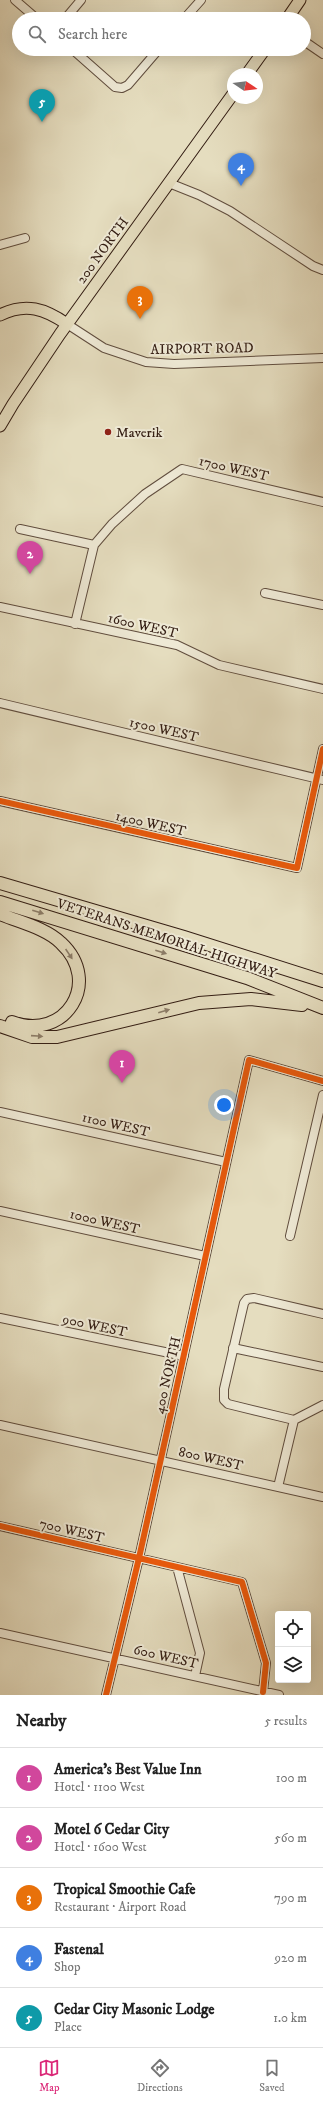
<!DOCTYPE html>
<meta charset="utf-8">
<style>
body{margin:0;font-family:"IM FELL DW Pica",serif;background:#f6f6f6;color:#222}
.controls{position:absolute;right:12px;bottom:12px;display:grid;overflow:hidden;border-radius:4px;box-shadow:0 4px 16px #0002}
.controls button{width:36px;height:36px;display:grid;place-items:center;padding:0;border:0;border-bottom:1px solid #e0e0e0;background:#fff;color:#222;font:20px sans-serif}
.compass{position:absolute;left:227px;top:68px;width:36px;height:36px;border-radius:50%;background:#fff;box-shadow:0 4px 16px #0002;rotate:103deg}
.you{position:absolute;left:224px;top:1105px;width:14px;height:14px;margin:-10px;border:3px solid #fff;border-radius:50%;background:#1a73e8;box-shadow:0 0 0 6px #1a73e833}
.badge{display:grid;place-items:center;width:26px;height:26px;border-radius:50%;background:#db2777;color:#fff;font-size:13px;font-weight:700}
.pin{position:absolute;translate:-50% -33px;filter:drop-shadow(0 1px 2px #0008)}
.pin::after{content:'';position:absolute;top:21px;width:14px;height:12px;background:inherit;clip-path:polygon(0 0,100% 0,50% 100%)}
.list{margin:0;padding:0;list-style:none}
h2{display:flex;justify-content:space-between;align-items:center;height:52px;margin:0;padding:0 16px;font-size:17px}
h2 small{font-size:13px;font-weight:400;color:#767676}
.list li{display:grid;grid-template-columns:26px 1fr auto;gap:12px;align-items:center;box-sizing:border-box;height:60px;padding:0 16px;border-top:1px solid #e0e0e0}
.list b{display:block;font-size:15px;white-space:nowrap}
.list p{margin:0;font-size:13px;white-space:nowrap;color:#767676}
.list em{font-size:13px;font-style:normal;color:#767676}
.icon{flex:none;width:22px;height:22px;fill:none;stroke:currentColor;stroke-width:2;stroke-linecap:round;stroke-linejoin:round}
.map{position:relative;flex:none;width:323px;height:1695px;overflow:hidden}
.search{position:absolute;background:#fff;box-shadow:0 4px 16px #0002;left:12px;right:12px;top:12px;height:44px;display:flex;align-items:center;gap:10px;box-sizing:border-box;padding:0 14px;border-radius:22px;color:#767676;font-size:15px}
.sheet{height:352px;background:#fff}
nav{display:flex;justify-content:space-around;align-items:center;box-sizing:border-box;height:56px;border-top:1px solid #e0e0e0;background:#fff;font-size:11px;color:#767676}
nav a{display:grid;justify-items:center;gap:2px}
nav .on{color:#db2777}
.map>svg:first-child{display:block}
.lines{fill:none;stroke-linecap:round;stroke-linejoin:round}
.minor-casing{stroke:#604d3e;stroke-width:10}
.major-casing{stroke:#331d13;stroke-width:13}
.highway-casing{stroke:#331d13;stroke-width:14}
.minor{stroke:#eee9d5;stroke-width:8}
.major{stroke:#e5ddbf;stroke-width:11}
.highway{stroke:#e5ddbf;stroke-width:12}
.cycleway-casing{stroke:#eee9d5;stroke-width:8}
.cycleway{stroke:#e8590c;stroke-width:6}
.oneway{fill:#8c7d69}
.poi-dot{fill:#8f2418;stroke:#eee9d5;stroke-width:1.5}
.labels{text-anchor:middle;stroke-width:4;stroke-linejoin:round;paint-order:stroke}
.street-label{font-size:14px;fill:#331d13;stroke:#eee9d5}
.poi-label{font-size:14px;fill:#331d13;stroke:#eee9d5;text-anchor:start}
</style>
<div class="map">
<svg width="323" height="1695" viewBox="0 0 323 1695">
<rect width="100%" height="100%" fill="#e5ddbf"/>
<filter id="stains"><feTurbulence type="fractalNoise" baseFrequency=".005" numOctaves="4"/><feColorMatrix values="0 0 0 0 .2 0 0 0 0 .09 0 0 0 0 .02 0 0 0 .5 -.17"/></filter>
<radialGradient id="worn" r=".72"><stop offset=".6" stop-color="#630" stop-opacity="0"/><stop offset="1" stop-color="#630" stop-opacity=".3"/></radialGradient>
<g class="lines">
<!-- minor casing -->
<g class="minor-casing">
<path id="minor" d="M15,0L37,19
M65,19L81,0
M184,19L201,0
M304,41L323,54
M72,49L115,87L122,88L128,85L159,49
M169,183L199,195L230,211L313,266L323,270
M0,245L25,238
M67,324L104,348L146,362L174,364L323,358
M20,529L94,545
M265,593L323,605
M0,607L177,645L219,665L323,689
M75,624L94,545L112,524L145,494L182,469L323,502
M0,703L323,780
M0,801L297,868L323,749
M0,1112L226,1162
M0,1211L205,1256
M290,1236L323,1095
M323,1314L254,1298L247,1299L244,1303L224,1389V1400L228,1404L294,1420L323,1405
M0,1318L184,1356
M233,1348L323,1367
M0,1425L323,1497
M278,1487L294,1420
M0,1526L242,1582L266,1663L263,1692
M177,1567L200,1653L195,1676
M0,1633L279,1695
M106,1695L139,1558L249,1060L323,1081"/>
</g>
<!-- major casing -->
<g class="major-casing">
<path id="major" d="M287,19L300,0
M247,74L265,49
M0,315C26,302 45,309 67,324
M0,426L13,404L60,334L233,94"/>
</g>
<!-- highway casing -->
<g class="highway-casing">
<path id="highway" d="M0,883L184,937L323,981
M0,902L247,978L323,1008
M0,914C19,922 46,928 61,943C103,982 65,1042 12,1022
M0,1026L32,1037H57L199,1003L251,999L302,1005"/>
</g>
<!-- minor -->
<use href="#minor" class="minor"/>
<!-- major -->
<use href="#major" class="major"/>
<!-- highway -->
<use href="#highway" class="highway"/>
<!-- cycleway casing -->
<g class="cycleway-casing">
<path id="cycleway" d="M0,801L297,868L323,749
M0,1526L242,1582L266,1663L263,1692
M106,1695L139,1558L249,1060L323,1081"/>
</g>
<!-- cycleway -->
<use href="#cycleway" class="cycleway"/>
</g>
<!-- one-way arrows -->
<defs><path id="oneway-solid" d="M-6-.8H1V-3.2L6.5 0L1 3.2V.8H-6Z"/></defs>
<g class="oneway">
<use href="#oneway-solid" transform="translate(38 912) rotate(17)"/>
<use href="#oneway-solid" transform="translate(161 952) rotate(18)"/>
<use href="#oneway-solid" transform="translate(69 954) rotate(56)"/>
<use href="#oneway-solid" transform="translate(164 1011) rotate(-16)"/>
<use href="#oneway-solid" transform="translate(37 1036) rotate(4)"/>
</g>
<!-- markers -->
<circle class="poi-dot" cx="108" cy="432" r="4"/>
<g class="labels">
<!-- street labels -->
<g class="street-label">
<text transform="translate(102 250) rotate(-54)" y="5">200 NORTH</text>
<text transform="translate(202 348) rotate(-1)" y="5">AIRPORT ROAD</text>
<text transform="translate(234 468) rotate(13)" y="5">1700 WEST</text>
<text transform="translate(143 625) rotate(13)" y="5">1600 WEST</text>
<text transform="translate(164 729) rotate(13)" y="5">1500 WEST</text>
<text transform="translate(151 823) rotate(13)" y="5">1400 WEST</text>
<text transform="translate(167 938) rotate(18)" y="5">VETERANS MEMORIAL HIGHWAY</text>
<text transform="translate(116 1124) rotate(13)" y="5">1100 WEST</text>
<text transform="translate(105 1221) rotate(13)" y="5">1000 WEST</text>
<text transform="translate(95 1325) rotate(12)" y="5">900 WEST</text>
<text transform="translate(167 1375) rotate(-77)" y="5">400 NORTH</text>
<text transform="translate(211 1458) rotate(13)" y="5">800 WEST</text>
<text transform="translate(72 1530) rotate(13)" y="5">700 WEST</text>
<text transform="translate(166 1656) rotate(13)" y="5">600 WEST</text>
</g>
<!-- poi labels -->
<g class="poi-label">
<text x="116" y="437">Maverik</text>
</g>
</g>
<rect width="100%" height="100%" filter="url(#stains)"/>
<rect width="100%" height="100%" fill="url(#worn)"/>
</svg>
<div class="controls">
<button><svg class="icon" aria-label="locate" viewBox="0 0 24 24"><circle cx="12" cy="12" r="6"/><path d="M12 2v4M12 18v4M2 12h4M18 12h4"/></svg></button>
<button><svg class="icon" aria-label="layers" viewBox="0 0 24 24"><path d="M12 4l9 5-9 5-9-5zM3 14l9 5 9-5"/></svg></button>
</div>
<svg class="compass" viewBox="-18 -18 36 36"><path d="M0-13l5 13h-10z" fill="#e53935"/><path d="M0 13l5-13h-10z" fill="#767676"/></svg>
<div class="you"></div>
<div class="pin badge" style="left:122px;top:1083px;background:#d1479c">1</div>
<div class="pin badge" style="left:30px;top:574px;background:#d1479c">2</div>
<div class="pin badge" style="left:140px;top:319px;background:#e8710a">3</div>
<div class="pin badge" style="left:241px;top:186px;background:#3f7fe0">4</div>
<div class="pin badge" style="left:42px;top:122px;background:#0f9aa8">5</div>
<div class="search"><svg class="icon" aria-label="search" viewBox="0 0 24 24"><circle cx="10" cy="10" r="6"/><path d="M15 15l6 6"/></svg>Search here</div>
</div>
<section class="sheet">
<h2>Nearby<small>5 results</small></h2>
<ul class="list">
<li><span class="badge" style="background:#d1479c">1</span><div><b>America's Best Value Inn</b><p>Hotel · 1100 West</p></div><em>100 m</em></li>
<li><span class="badge" style="background:#d1479c">2</span><div><b>Motel 6 Cedar City</b><p>Hotel · 1600 West</p></div><em>560 m</em></li>
<li><span class="badge" style="background:#e8710a">3</span><div><b>Tropical Smoothie Cafe</b><p>Restaurant · Airport Road</p></div><em>790 m</em></li>
<li><span class="badge" style="background:#3f7fe0">4</span><div><b>Fastenal</b><p>Shop</p></div><em>920 m</em></li>
<li><span class="badge" style="background:#0f9aa8">5</span><div><b>Cedar City Masonic Lodge</b><p>Place</p></div><em>1.0 km</em></li>
</ul>
</section>
<nav>
<a class="on"><svg class="icon" aria-label="map" viewBox="0 0 24 24"><path d="M3 6l6-2 6 2 6-2v14l-6 2-6-2-6 2zM9 4v14M15 6v14"/></svg>Map</a>
<a><svg class="icon" aria-label="directions" viewBox="0 0 24 24"><path d="M12 3l9 9-9 9-9-9zM9 14v-3h6M13 9l2 2-2 2"/></svg>Directions</a>
<a><svg class="icon" aria-label="saved" viewBox="0 0 24 24"><path d="M7 4h10v16l-5-4-5 4z"/></svg>Saved</a>
</nav>
